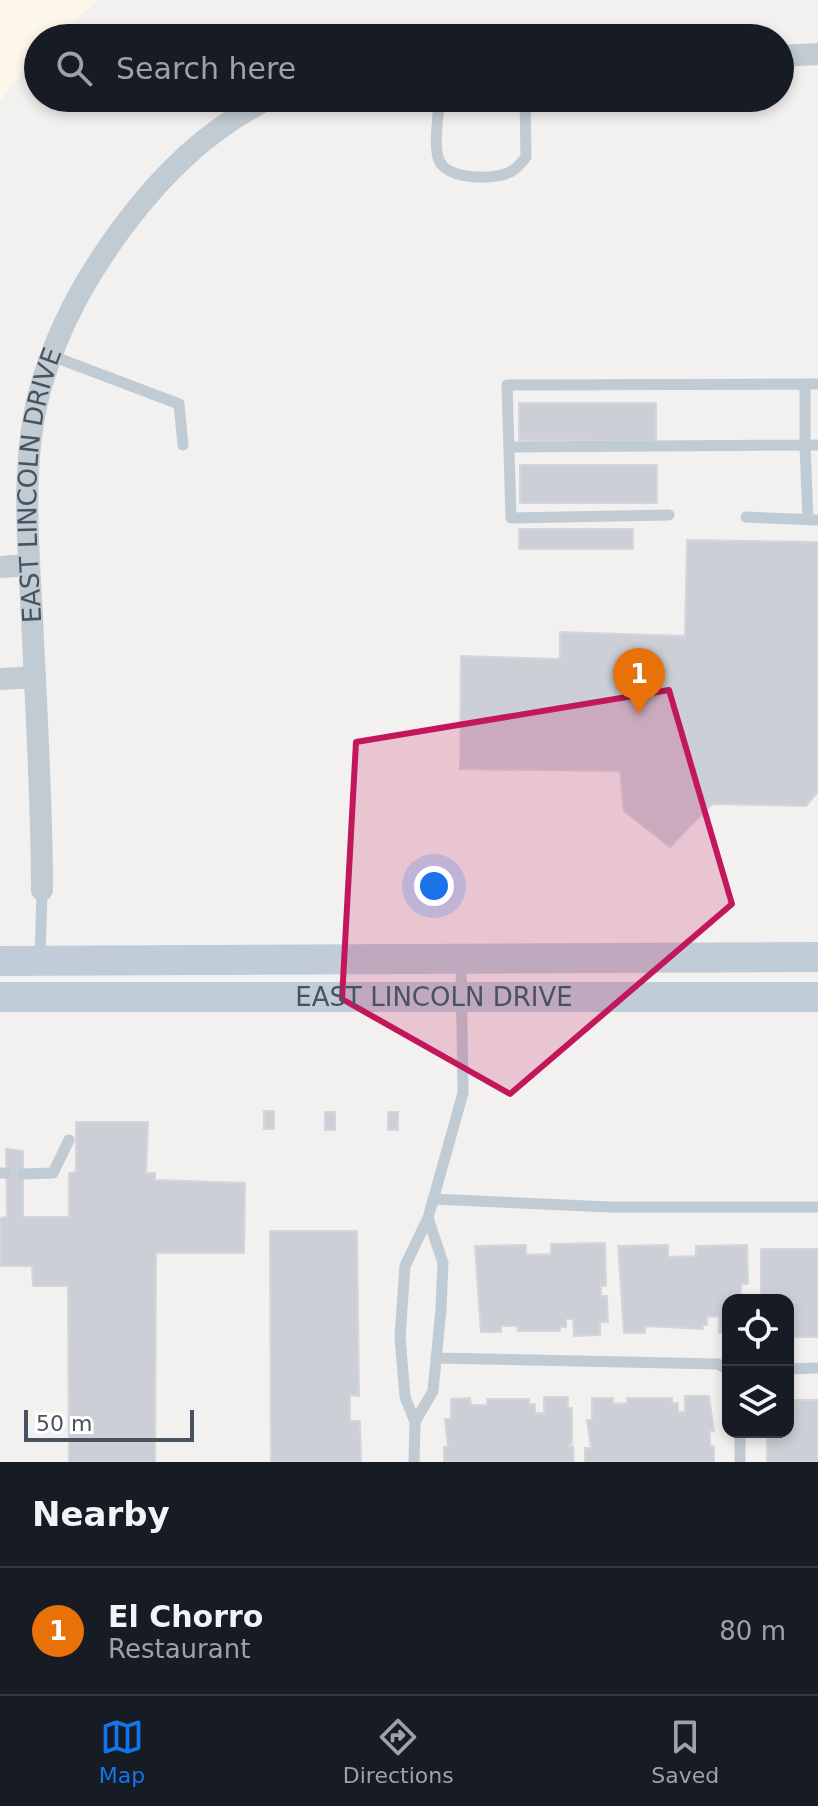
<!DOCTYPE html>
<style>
body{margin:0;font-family:"DejaVu Sans",sans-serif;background:#242831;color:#f1f3f6}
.controls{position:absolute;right:24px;bottom:24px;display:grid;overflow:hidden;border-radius:16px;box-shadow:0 4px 12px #0003}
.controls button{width:72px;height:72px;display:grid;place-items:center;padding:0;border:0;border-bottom:2px solid #363941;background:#171b24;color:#f1f3f6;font:40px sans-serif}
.scale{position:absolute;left:24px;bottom:20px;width:170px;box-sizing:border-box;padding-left:8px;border:4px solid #47545f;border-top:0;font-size:22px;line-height:28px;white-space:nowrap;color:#47545f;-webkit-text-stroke:6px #fff;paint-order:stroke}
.you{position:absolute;left:434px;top:886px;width:28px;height:28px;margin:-20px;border:6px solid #fff;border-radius:50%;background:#1a73e8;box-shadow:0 0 0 12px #1a73e833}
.badge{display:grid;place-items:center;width:52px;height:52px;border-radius:50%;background:#1175ec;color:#fff;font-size:26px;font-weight:700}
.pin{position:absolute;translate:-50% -66px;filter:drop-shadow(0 2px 4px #0008)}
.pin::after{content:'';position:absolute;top:42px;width:28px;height:24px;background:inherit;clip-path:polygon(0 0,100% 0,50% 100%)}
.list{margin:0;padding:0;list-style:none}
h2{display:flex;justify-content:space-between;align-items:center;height:104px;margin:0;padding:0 32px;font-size:34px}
h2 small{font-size:26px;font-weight:400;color:#9ea1a6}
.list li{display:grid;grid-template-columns:52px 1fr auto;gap:24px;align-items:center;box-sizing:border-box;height:128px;padding:0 32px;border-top:2px solid #363941}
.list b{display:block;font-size:30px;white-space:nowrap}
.list p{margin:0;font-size:26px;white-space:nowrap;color:#9ea1a6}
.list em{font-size:26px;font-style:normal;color:#9ea1a6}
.icon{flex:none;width:44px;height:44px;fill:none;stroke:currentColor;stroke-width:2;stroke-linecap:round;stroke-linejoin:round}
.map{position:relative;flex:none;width:818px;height:1462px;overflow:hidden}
.search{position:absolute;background:#171b24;box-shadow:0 4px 12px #0003;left:24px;right:24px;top:24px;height:88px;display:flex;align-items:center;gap:20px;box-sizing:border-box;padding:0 28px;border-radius:44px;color:#9ea1a6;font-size:30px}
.sheet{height:232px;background:#171b24}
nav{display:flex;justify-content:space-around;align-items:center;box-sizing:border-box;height:112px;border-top:2px solid #363941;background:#171b24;font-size:22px;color:#9ea1a6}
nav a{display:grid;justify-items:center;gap:4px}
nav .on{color:#1175ec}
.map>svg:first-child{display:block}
.commercial{fill:#fdf7ea}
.building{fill:#cccfd5;stroke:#d4d6dc;stroke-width:2}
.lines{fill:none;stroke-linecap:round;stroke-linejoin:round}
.lane{stroke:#c0cbd3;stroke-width:11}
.street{stroke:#c0cbd3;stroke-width:22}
.secondary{stroke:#c0ccd8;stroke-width:30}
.marked{fill:#c2185b;fill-opacity:0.2;stroke:#c2185b;stroke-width:6;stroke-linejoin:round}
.labels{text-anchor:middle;stroke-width:7;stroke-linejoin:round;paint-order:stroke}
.street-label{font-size:26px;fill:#47545f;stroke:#fff}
</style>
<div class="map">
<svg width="818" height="1462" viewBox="0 0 818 1462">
<rect width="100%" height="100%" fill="#f3f0f0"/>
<!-- commercial -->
<path class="commercial" d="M0,0H99L53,38H38V51L0,101Z"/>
<!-- building -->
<path class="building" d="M519,403H656V441L519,440Z
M520,465H657V503H520Z
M519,529H633V549H519Z
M687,540L818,542V792L806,806L712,804L670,847L624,811L620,771L460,769L461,656L560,659V632L685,636Z
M264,1111H274V1129H264Z
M325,1112H335V1130H325Z
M388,1112H398V1130H388Z
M76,1122H148L146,1173H155V1180L245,1183L244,1253H156L155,1462H69L68,1286H33L32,1266H0V1218L7,1217L6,1149L23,1151V1217H69V1173L76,1172Z
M270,1231H357L359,1396L350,1395V1421H360L361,1462H271Z
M605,1243L606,1286H601V1296H607L608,1322H600V1335L574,1336L573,1319H566V1327H560V1331H518L517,1326H501V1332H481L475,1246L526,1245V1255L551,1254V1244Z
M668,1245V1257L696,1256V1246L747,1245L748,1284H741V1300H748H728V1332L719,1333V1316L707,1317V1325H703V1329L645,1326V1333H624L618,1246Z
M761,1249H818V1337H788V1300H761Z
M685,1396H709L714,1431H710V1446H714V1462H585V1448H591L587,1420H592V1398H613V1404L627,1403V1398H672V1403H678V1412H685Z
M544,1397H568V1408H572V1443L568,1446H573L574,1462H444V1447H448L445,1419H451V1399L470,1398L471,1405H487V1399H529V1404H535V1413H544Z
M788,1400H818V1462H767V1432H788Z"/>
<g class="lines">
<!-- lane -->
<path class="lane" d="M439,98C439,115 433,145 439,160C447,179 485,179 502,175C513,173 520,165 526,157L525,98
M52,356L179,404L183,445
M511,447L805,445V384H818
M669,515L511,518L507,385L805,384
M746,517L818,520
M808,520L805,445H818
M40,961L42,890
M0,1173H6
M23,1174L53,1173L69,1140
M433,1199L610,1207H818
M436,1358L718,1364L728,1370
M788,1369L818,1368
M415,1422L433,1391L441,1309L443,1263L428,1218
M740,1432V1462
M414,1462L415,1422L405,1397L400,1337L405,1266L428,1218L463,1093L461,962"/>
<!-- street -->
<g class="street">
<path d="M780,56L818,54"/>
<path d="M0,567L29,565"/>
<path d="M0,679L35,677"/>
<path id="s1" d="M42,890C42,799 36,708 32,618C28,541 20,457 42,383C59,325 87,276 122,228C163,173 208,129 270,98"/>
</g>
<!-- secondary -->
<g class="secondary">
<path d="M0,961L818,957"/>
<path id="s2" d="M0,997H818"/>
</g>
</g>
<!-- marked area -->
<path class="marked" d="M669,690L732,904L510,1094L342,999L356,742Z"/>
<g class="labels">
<!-- street labels -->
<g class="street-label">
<text dy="9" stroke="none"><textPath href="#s1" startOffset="406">EAST LINCOLN DRIVE</textPath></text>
<text dy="9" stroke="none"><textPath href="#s2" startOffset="434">EAST LINCOLN DRIVE</textPath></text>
</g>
</g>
</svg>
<div class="controls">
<button><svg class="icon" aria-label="locate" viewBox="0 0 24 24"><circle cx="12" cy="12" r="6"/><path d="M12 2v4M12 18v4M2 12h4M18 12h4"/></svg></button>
<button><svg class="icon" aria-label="layers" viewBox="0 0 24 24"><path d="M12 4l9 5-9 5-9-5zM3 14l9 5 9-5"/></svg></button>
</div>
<div class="scale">50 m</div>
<div class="you"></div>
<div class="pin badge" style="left:639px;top:714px;background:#e8710a">1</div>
<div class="search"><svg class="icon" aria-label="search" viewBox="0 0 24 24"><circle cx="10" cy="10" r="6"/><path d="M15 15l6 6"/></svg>Search here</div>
</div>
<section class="sheet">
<h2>Nearby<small></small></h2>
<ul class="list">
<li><span class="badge" style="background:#e8710a">1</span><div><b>El Chorro</b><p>Restaurant</p></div><em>80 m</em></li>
</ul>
</section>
<nav>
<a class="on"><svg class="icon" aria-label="map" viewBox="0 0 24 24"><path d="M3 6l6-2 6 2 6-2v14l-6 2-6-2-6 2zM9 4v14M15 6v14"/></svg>Map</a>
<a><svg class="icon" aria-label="directions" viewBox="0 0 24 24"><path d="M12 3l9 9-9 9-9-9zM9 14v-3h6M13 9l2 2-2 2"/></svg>Directions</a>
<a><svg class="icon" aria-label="saved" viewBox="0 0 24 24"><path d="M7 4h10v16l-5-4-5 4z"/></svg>Saved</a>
</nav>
